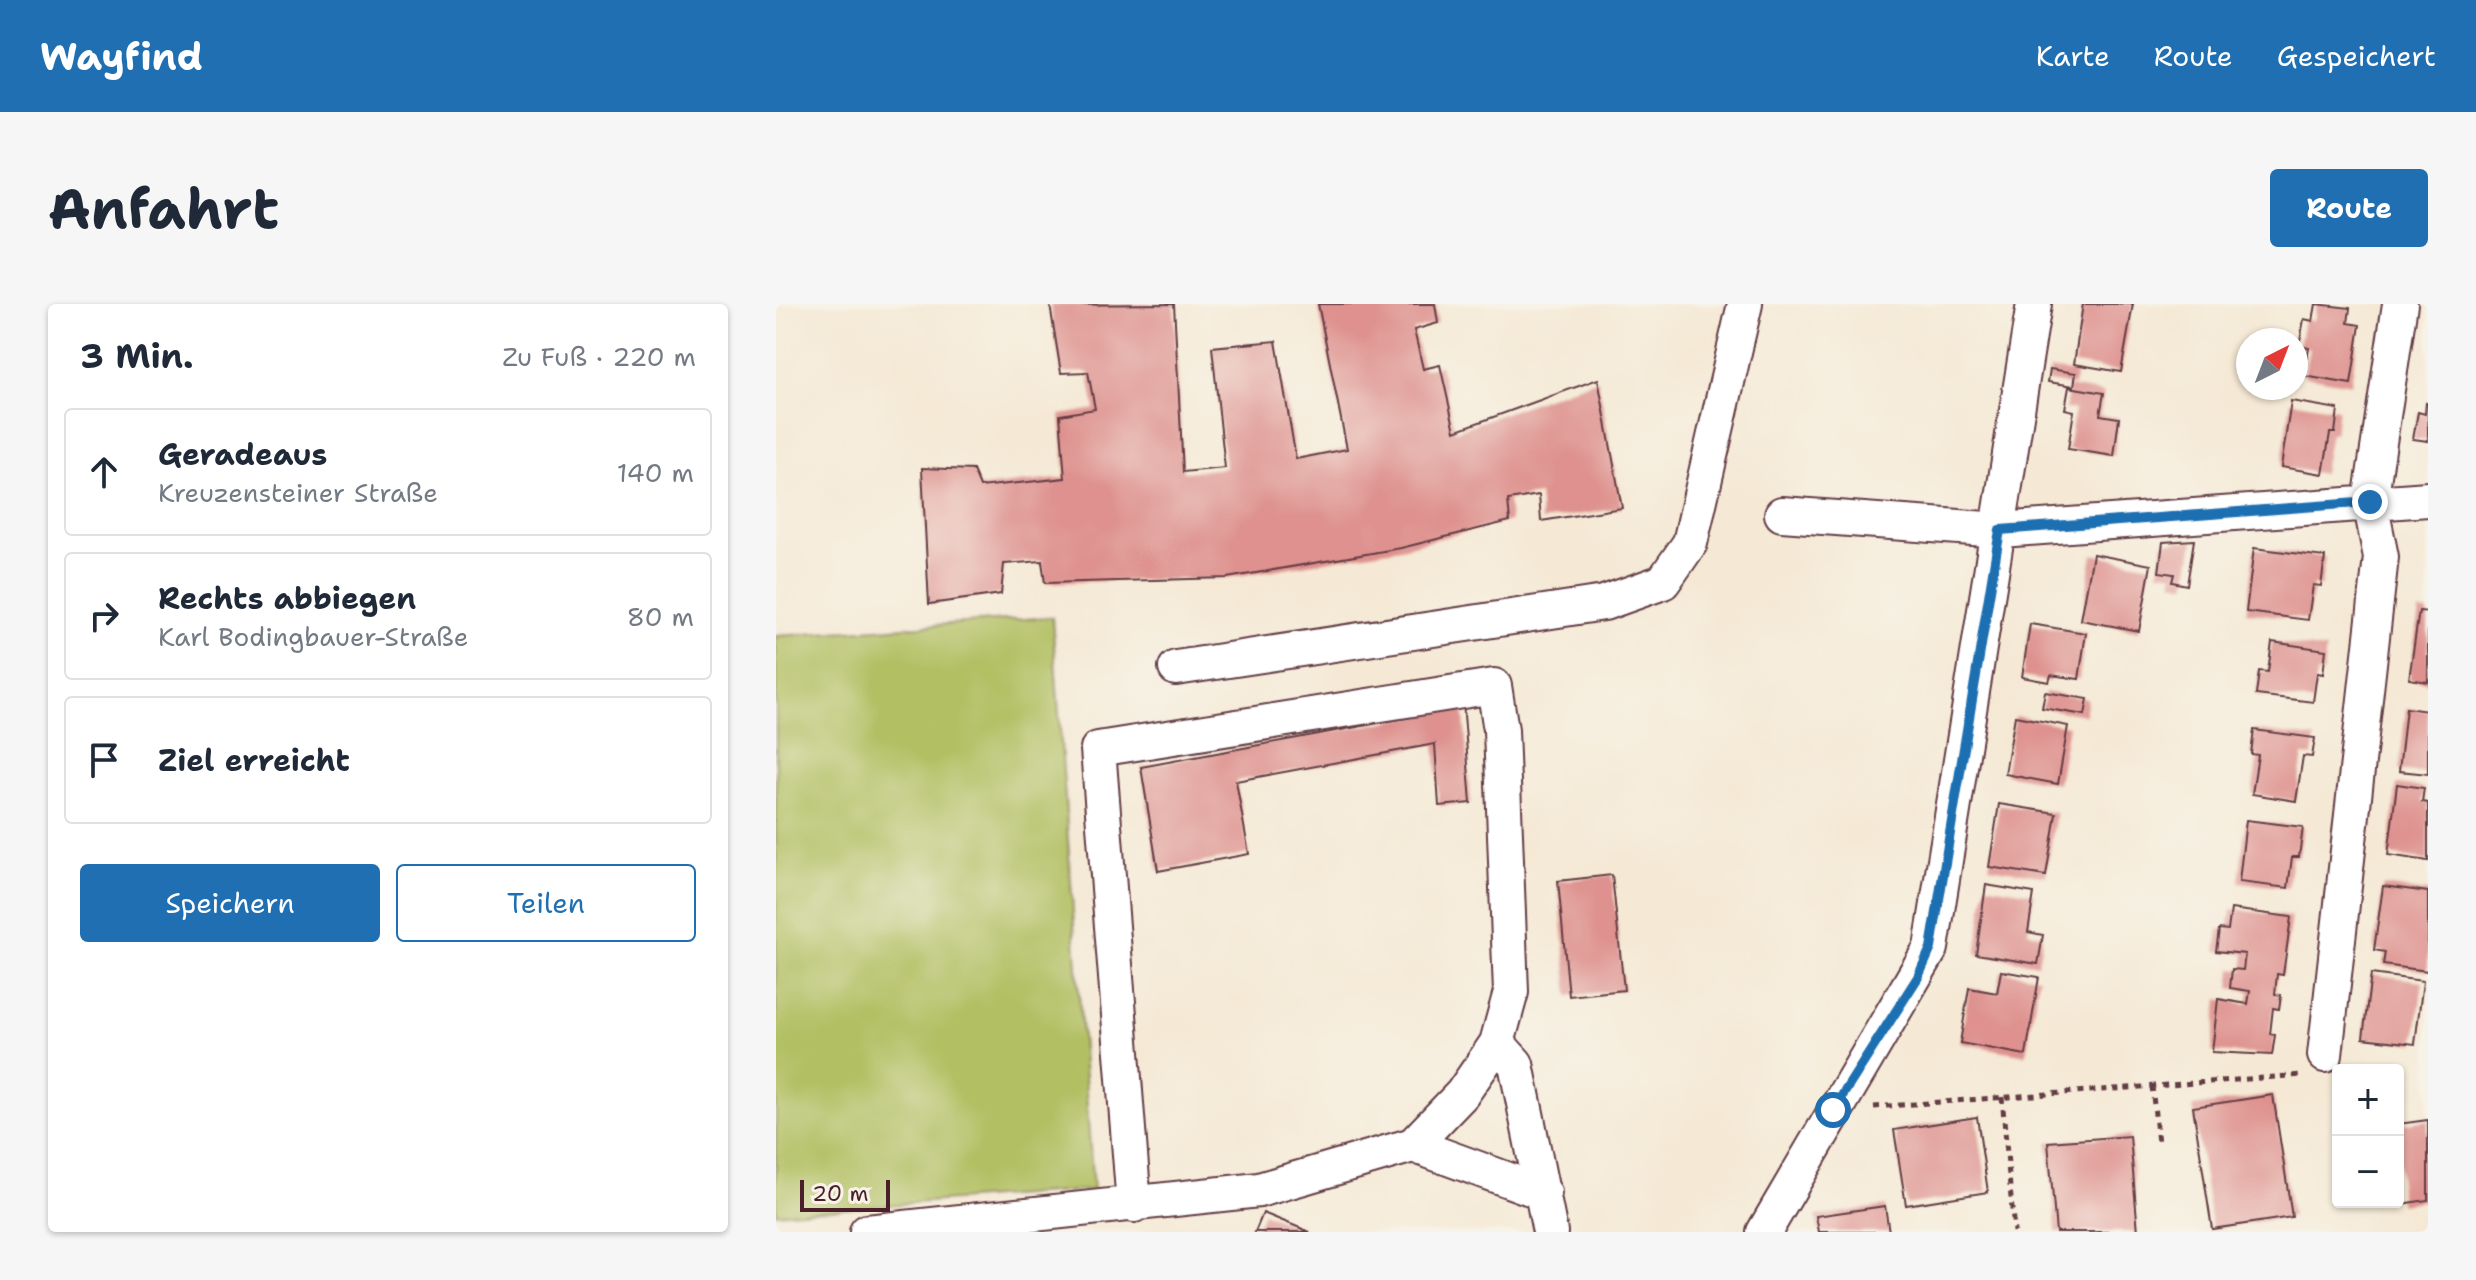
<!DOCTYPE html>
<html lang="de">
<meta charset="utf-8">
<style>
body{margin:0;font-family:"Shantell Sans",sans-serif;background:#f6f6f7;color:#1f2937}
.controls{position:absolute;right:24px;bottom:24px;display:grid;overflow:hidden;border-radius:8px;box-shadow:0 2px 6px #0004}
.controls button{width:72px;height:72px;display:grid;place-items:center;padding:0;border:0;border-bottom:2px solid #e0e1e3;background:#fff;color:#1f2937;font:40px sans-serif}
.compass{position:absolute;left:1460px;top:24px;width:72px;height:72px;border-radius:50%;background:#fff;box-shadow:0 2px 6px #0004;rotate:42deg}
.scale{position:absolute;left:24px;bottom:20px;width:90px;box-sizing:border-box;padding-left:8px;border:4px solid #4a1f2b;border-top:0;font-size:22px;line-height:28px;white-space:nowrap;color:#4a1f2b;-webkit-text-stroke:6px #f7f3e8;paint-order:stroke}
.stop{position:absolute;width:24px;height:24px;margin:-18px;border:6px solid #1f6fb2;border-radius:50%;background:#fff}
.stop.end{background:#1f6fb2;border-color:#fff;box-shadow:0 2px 8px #0008}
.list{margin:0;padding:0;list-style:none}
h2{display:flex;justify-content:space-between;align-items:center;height:104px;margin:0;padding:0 32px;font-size:34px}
h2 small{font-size:26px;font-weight:400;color:#747a83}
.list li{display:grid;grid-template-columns:52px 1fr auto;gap:24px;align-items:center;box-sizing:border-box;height:128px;margin:0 16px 16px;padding:0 16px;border:2px solid #e0e1e3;border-radius:8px}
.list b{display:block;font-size:30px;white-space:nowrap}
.list p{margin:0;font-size:26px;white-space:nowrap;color:#747a83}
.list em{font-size:26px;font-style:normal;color:#747a83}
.actions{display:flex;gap:16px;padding:24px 32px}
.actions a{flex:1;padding:18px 0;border:2px solid #1f6fb2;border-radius:8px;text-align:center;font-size:28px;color:#1f6fb2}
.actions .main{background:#1f6fb2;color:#fff}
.icon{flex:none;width:44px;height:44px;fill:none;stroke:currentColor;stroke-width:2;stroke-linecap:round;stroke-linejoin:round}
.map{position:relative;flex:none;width:1652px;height:928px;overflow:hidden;border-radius:8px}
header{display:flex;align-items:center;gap:48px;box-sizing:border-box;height:112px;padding:0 40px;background:#1f6fb2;color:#fff}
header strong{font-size:38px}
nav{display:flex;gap:44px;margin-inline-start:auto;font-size:28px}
.intro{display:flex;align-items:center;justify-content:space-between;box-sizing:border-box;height:192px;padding:0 48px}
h1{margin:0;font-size:56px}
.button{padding:20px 36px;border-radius:8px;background:#1f6fb2;color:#fff;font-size:28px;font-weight:700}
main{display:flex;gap:48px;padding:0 48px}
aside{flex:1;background:#fff;border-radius:8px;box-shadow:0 2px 6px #0004}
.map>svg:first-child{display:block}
.green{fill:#b2c063;stroke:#7e7047;stroke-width:2}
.building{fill:#de918e}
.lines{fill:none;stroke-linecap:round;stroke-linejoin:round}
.minor-casing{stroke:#643d44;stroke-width:38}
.path{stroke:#643d44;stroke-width:5;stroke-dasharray:6 6;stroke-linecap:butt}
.minor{stroke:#fff;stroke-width:34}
.route{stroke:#1f6fb2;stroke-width:10}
</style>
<header>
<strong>Wayfind</strong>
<nav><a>Karte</a><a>Route</a><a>Gespeichert</a></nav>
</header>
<div class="intro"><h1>Anfahrt</h1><a class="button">Route</a></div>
<main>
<aside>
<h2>3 Min.<small>Zu Fuß · 220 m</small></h2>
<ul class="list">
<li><svg class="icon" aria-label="ahead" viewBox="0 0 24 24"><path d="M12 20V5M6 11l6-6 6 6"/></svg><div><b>Geradeaus</b><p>Kreuzensteiner Straße</p></div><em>140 m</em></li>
<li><svg class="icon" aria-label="right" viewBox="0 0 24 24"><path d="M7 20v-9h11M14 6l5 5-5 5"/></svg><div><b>Rechts abbiegen</b><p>Karl Bodingbauer-Straße</p></div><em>80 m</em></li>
<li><svg class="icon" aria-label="arrive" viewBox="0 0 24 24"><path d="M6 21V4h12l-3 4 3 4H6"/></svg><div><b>Ziel erreicht</b></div></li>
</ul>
<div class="actions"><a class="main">Speichern</a><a>Teilen</a></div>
</aside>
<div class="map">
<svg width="1652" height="928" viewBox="0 0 1652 928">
<rect width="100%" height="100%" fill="#f7f3e8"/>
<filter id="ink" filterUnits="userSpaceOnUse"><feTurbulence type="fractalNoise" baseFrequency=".0125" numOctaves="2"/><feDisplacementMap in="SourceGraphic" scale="16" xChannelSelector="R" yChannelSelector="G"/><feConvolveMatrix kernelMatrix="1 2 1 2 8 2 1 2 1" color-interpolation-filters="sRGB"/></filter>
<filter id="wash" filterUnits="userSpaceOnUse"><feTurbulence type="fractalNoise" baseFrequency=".006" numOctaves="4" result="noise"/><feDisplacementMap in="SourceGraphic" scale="32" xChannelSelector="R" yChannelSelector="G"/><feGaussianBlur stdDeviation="1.8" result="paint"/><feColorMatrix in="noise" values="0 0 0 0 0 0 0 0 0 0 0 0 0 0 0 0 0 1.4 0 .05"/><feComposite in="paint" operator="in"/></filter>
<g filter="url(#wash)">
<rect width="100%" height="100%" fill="#f5e9d5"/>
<!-- green -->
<path class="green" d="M276,313L317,886L0,909V332Z"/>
<g id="blocks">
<!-- building -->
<path class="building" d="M398,0L407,168L449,164L436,43L500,37L520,155L571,145L542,0H659L662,19L638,26L647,65L664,61L679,127L822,75L846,204L765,217L763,191L732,196L734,217L625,244L451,274L269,279L266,257L228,260L225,290L153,300L146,164L197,166L204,183L289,174L284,111L319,105L312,68L285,69L274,1Z
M1307,0H1357L1345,68L1298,60Z
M1540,0L1574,4L1572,19L1584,21L1575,80L1528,72L1533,44L1523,42L1528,15L1537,17Z
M1274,65L1300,69L1298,82L1272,78Z
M1293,83L1328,89L1324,111L1343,114L1338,152L1292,145L1298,107L1289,105Z
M1515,97L1562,105L1559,129H1554L1547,170L1505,163Z
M1650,99L1652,100V137L1637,135L1642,108L1649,110Z
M1418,236L1411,281L1396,278L1398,270L1383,268L1387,238Z
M1478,244L1549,253L1545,282L1537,281L1532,316L1470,308Z
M1317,250L1375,261L1363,327L1305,316Z
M1643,307L1652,308V378L1633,375Z
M1254,320L1310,329L1303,375L1275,371L1273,378L1246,373Z
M1496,338L1550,346L1547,370L1541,369L1537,398L1480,391L1483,367L1492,368Z
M1269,388L1312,395L1309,411L1266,404Z
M687,398L695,499L663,502L659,440L460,477L473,550L382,567L365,463L673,406Z
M1630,404L1652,407V470L1623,467Z
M1239,412L1292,422L1282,480L1229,470Z
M1478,426L1539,434L1536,453L1527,452L1520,497L1476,490L1482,451L1475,450Z
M1621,480L1648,484L1646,498L1652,499V557L1612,551Z
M1223,500L1280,509L1270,572L1213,563Z
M1470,516L1527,523L1523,553H1516L1512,584L1463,578Z
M836,571L848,686L793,692L782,577Z
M1210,581L1258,589L1252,628L1267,631L1262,660L1200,650Z
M1607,582L1652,588V667L1607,661L1609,648L1598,646Z
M1455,605L1515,613L1507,671L1501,670L1499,690L1505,691L1503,705L1497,704L1494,730L1499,731L1496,751L1436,748L1442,695L1472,700L1474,687L1454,684L1456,665L1467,666L1469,650L1440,647L1443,625L1452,626Z
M1225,667L1263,673L1250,751L1184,739L1193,684L1221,689Z
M1595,670L1647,677L1639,740L1587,734Z
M1497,791L1516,913L1436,925L1417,803Z
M1201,813L1212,888L1130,901L1118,826Z
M1652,816V896L1624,900L1622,820Z
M1354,832L1362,928H1280L1272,838Z
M1109,902L1113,928H1043L1040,912Z
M487,909L534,928H479Z"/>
</g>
</g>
<g filter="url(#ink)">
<use href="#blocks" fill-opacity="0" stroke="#643d44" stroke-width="2"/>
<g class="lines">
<!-- minor casing -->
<g class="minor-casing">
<path id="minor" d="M1006,210L1224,226L1652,195
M400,364L828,299L887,278L914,239L969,0
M721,739L740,760L774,928
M1549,751L1605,253L1594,198L1624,0
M637,841L768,889
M91,928L483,886L637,841L686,790L721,739L735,688L725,426L718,382L322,445L358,901
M988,928L1155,644L1258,0"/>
</g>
<!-- path -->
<path class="path" d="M1376,782L1382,839
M1226,793L1238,928
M1098,803L1526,771"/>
<!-- minor -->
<use href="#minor" class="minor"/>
</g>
</g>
<g class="lines" filter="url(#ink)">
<!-- route -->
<path class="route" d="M1057,806L1142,673L1155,644L1224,226L1594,198"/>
</g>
</svg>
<div class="controls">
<button>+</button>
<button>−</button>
</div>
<svg class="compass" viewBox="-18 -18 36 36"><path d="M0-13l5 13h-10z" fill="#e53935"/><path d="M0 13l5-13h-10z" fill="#747a83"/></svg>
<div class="scale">20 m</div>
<div class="stop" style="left:1057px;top:806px"></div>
<div class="stop end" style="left:1594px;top:198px"></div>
</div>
</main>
